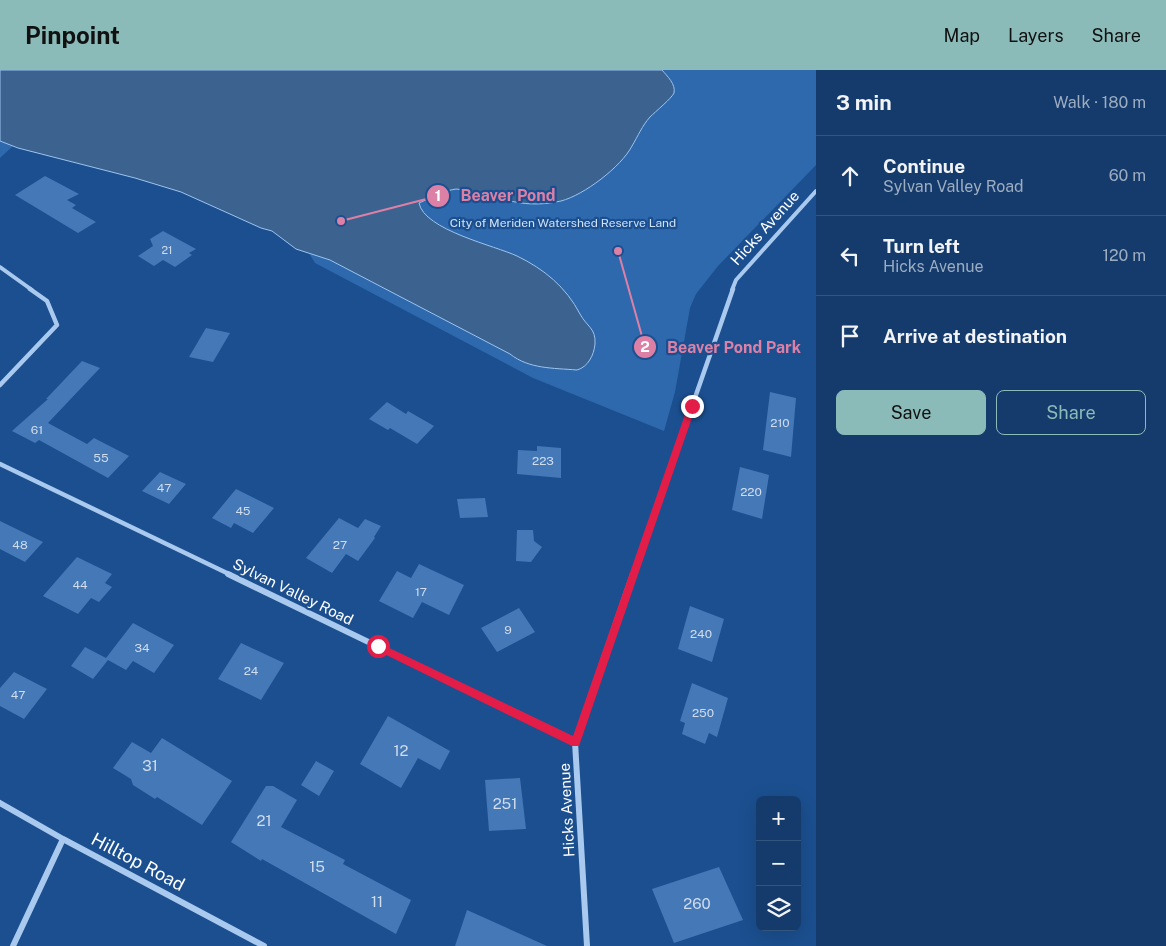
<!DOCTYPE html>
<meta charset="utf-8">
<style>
body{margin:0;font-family:"Public Sans",sans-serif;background:#1d4271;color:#f1f3f6}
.controls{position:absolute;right:15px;bottom:15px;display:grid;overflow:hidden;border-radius:8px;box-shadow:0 5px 20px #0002}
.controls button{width:45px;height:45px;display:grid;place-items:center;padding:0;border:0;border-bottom:1px solid #33557e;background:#143b6b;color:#f1f3f6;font:25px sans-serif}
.stop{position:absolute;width:15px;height:15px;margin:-11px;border:4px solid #e11d48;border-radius:50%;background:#fff}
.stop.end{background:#e11d48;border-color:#fff;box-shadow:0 1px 5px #0008}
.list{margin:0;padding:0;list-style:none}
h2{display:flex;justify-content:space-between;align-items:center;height:65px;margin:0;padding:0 20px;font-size:21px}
h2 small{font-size:16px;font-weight:400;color:#9dadc1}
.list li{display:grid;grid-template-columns:32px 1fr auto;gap:15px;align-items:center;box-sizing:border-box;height:80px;padding:0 20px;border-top:1px solid #33557e}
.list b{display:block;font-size:19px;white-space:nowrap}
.list p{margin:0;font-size:16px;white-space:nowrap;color:#9dadc1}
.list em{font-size:16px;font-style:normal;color:#9dadc1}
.actions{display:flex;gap:10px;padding:15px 20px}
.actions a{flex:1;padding:11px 0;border:1px solid #8bbbb9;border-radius:8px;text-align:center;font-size:18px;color:#8bbbb9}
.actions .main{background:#8bbbb9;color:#111}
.icon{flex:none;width:28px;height:28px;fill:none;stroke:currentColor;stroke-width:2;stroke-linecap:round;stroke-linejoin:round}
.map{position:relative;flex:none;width:816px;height:876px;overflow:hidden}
header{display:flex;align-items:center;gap:30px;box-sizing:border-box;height:70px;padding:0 25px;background:#8bbbb9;color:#111}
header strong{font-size:24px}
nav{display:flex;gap:28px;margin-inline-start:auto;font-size:18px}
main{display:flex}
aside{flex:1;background:#143b6b}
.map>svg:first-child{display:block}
.green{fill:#2e69ad}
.water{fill:#3c6290;stroke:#9cc4f0}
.building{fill:#4478b7}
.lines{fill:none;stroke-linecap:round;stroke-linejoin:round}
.minor-far2{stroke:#a9c9ee;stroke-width:4}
.minor-far1{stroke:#a9c9ee;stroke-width:4.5}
.minor{stroke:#a9c9ee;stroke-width:6}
.route{fill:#e11d48}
.labels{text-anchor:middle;stroke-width:4.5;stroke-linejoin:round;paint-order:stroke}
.far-number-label{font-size:11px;fill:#d0dded}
.far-park-label{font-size:12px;fill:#cfe3fa;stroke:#1b4f8f}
.number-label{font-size:12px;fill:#d0dded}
.street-label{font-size:15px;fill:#fff;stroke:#1b4f8f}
.near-number-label{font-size:15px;fill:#d0dded}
.near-street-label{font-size:18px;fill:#fff;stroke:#1b4f8f}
.leader{fill:none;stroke:#dd80a5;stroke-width:2}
.callout-dot{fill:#dd80a5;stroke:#1b4f8f;stroke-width:2}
.mark-label{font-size:15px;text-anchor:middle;font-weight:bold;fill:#fff}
.callout-label{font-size:16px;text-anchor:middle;font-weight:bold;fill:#dd80a5;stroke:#1b4f8f;stroke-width:4.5;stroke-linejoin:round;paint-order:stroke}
</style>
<header>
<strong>Pinpoint</strong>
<nav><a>Map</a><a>Layers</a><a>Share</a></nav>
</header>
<main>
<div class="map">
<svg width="816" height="876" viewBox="0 0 816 876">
<rect width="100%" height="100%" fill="#1b4f8f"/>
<!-- green -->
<path class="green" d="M0,0H816V95L718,196L696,224L690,238L675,322L664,361L533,308L315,193L309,183L296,179L272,161L261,158L181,122L135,108L13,76L0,88Z"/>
<!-- water -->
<path class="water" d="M0,0H662C667,6 676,14 674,23C672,28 655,42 650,47C642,56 638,66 632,76C621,97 584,125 561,131C517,141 496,123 456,119L446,121L419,133C424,160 496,176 517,186C544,199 566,217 580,244C587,257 596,258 595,274C594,285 588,297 577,300C553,298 529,299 510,284L330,190L296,179L272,161L261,158L181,122L135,108L18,78L0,71Z"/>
<!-- building -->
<path class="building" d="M45,106L79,124L67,130L76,135L72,138L96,152L78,163L15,125Z
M163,161L196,179L189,183L192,185L175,197L163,190L154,196L138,186L153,176L150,169Z
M206,258L230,263L213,292L189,287Z
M82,291L100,298L48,353L87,374L94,368L129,386L108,408L39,370L35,373L12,361L48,329H46Z
M770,322L796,328L791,387L763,380Z
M387,332L406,344L408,341L434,356L417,374L390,358L388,360L369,349Z
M537,376L561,378V408L517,404L518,380L537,381Z
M740,397L769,405L762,449L732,440Z
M160,402L186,414L169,434L142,421Z
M236,419L274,438L253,463L234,453L231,458L212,448Z
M485,428L488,447L460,448L457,429Z
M339,448L358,458L365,449L381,456L374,467L375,468L358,491L346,484L332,503L306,488Z
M0,451L43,472L25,492L0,479Z
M517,460H533L534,471L542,477L531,492L516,491Z
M77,487L112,504L105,513L112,517L99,532L91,528L78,544L43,526Z
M419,494L464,515L449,545L422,532L413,548L379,531L397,501L411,508Z
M690,536L724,549L712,592L678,579Z
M519,538L535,562L497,582L481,558Z
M133,553L174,575L154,603L133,591L126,600L108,590L93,609L71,596L85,577L106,588Z
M241,573L284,593L261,630L218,609Z
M14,602L47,619L24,649L0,636V618Z
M692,613L728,628L717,667L709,663L705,674L682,664L685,653L680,651Z
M388,646L450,681L440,700L418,688L401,718L360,694Z
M162,668L232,711L202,755L157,727L155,729L133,715L131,709L113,698L132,672L151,683Z
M316,691L334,701L319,726L301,715Z
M520,708L526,759L489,761L485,710Z
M266,716H273L297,730L281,757L345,790L343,794L411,830L396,864L262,789L261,791L231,772Z
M719,797L743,850L674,873L652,819Z
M467,840L547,876H455Z"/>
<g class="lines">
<!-- minor-far2 -->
<path class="minor-far2" d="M0,197L32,220
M732,220L736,210L816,121"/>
<!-- minor-far1 -->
<path class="minor-far1" d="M0,315L57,255L47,231L30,219
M0,394L231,505
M633,505L733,219"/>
<!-- minor -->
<path class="minor" d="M228,504L575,672
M0,733L63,769L264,876
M13,876L63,769
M587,876L575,672L633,504"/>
</g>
<!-- route -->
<path class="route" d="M692,333L696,336L579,676H572L374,579V574H381L573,666L688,336Z"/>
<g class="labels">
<!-- far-number labels -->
<g class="far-number-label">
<text x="167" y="184">21</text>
</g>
<!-- far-park labels -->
<g class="far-park-label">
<text x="563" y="157">City of Meriden Watershed Reserve Land</text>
</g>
<!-- number labels -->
<g class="number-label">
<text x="780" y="357">210</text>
<text x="37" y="364">61</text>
<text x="101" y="392">55</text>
<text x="543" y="395">223</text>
<text x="164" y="422">47</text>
<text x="751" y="426">220</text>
<text x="243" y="445">45</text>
<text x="20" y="479">48</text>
<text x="340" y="479">27</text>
<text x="80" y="519">44</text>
<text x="421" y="526">17</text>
<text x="508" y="564">9</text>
<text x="701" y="568">240</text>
<text x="142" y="582">34</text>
<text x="251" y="605">24</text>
<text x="18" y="629">47</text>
<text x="703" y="647">250</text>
</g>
<!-- street labels -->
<g class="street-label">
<text transform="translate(765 158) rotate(-48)" y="5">Hicks Avenue</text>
<text transform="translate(293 522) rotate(26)" y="5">Sylvan Valley Road</text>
<text transform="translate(567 740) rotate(-93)" y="5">Hicks Avenue</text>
</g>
<!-- near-number labels -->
<g class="near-number-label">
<text x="401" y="686">12</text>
<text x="150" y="701">31</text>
<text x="505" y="739">251</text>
<text x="264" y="756">21</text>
<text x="317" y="802">15</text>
<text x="377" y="837">11</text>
<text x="697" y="839">260</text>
</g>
<!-- near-street labels -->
<g class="near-street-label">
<text transform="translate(138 792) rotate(28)" y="6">Hilltop Road</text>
</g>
</g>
<!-- callouts -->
<path class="leader" d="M341 151L438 126M618 181L645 277"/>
<g class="callout-dot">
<circle cx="341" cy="151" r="5"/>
<circle cx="618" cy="181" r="5"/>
<circle cx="438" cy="126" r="12"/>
<circle cx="645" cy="277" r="12"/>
</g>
<g class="mark-label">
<text x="438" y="131">1</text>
<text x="645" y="282">2</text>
</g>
<g class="callout-label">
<text x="508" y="131">Beaver Pond</text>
<text x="734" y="283">Beaver Pond Park</text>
</g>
</svg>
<div class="controls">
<button>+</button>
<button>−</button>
<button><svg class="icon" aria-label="layers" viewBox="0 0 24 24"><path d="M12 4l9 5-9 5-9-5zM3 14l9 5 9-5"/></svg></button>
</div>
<div class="stop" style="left:378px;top:576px"></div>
<div class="stop end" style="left:692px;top:336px"></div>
</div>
<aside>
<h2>3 min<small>Walk · 180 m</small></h2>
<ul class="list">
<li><svg class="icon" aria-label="ahead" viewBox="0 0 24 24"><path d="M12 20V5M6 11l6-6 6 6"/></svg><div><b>Continue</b><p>Sylvan Valley Road</p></div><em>60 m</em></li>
<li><svg class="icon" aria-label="left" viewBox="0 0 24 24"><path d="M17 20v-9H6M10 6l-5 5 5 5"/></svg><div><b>Turn left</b><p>Hicks Avenue</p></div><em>120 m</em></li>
<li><svg class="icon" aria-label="arrive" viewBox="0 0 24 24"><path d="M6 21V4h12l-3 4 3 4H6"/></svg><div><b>Arrive at destination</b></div></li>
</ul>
<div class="actions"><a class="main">Save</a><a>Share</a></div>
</aside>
</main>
